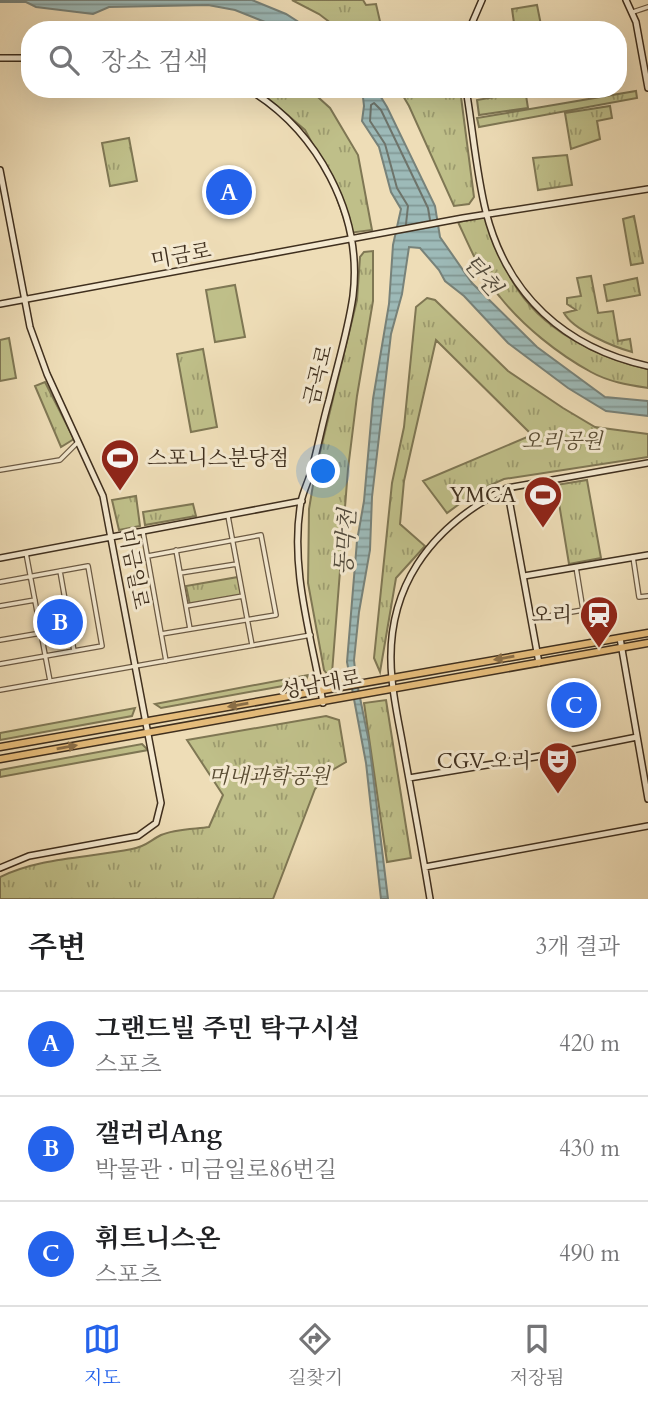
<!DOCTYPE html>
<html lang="ko">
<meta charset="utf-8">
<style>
body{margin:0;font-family:Cardo,"Noto Serif KR",serif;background:#f2f2f2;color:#202124}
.you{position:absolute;left:324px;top:472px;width:24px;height:24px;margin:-18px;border:5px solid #fff;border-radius:50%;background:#1a73e8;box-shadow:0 0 0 10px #1a73e833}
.badge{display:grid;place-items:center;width:46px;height:46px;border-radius:50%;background:#2563eb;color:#fff;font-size:23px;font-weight:700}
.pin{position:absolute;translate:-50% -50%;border:4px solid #fff;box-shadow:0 2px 7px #0006}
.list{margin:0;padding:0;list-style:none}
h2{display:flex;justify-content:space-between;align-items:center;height:91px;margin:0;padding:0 28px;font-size:30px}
h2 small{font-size:23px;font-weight:400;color:#757577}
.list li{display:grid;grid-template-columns:46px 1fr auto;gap:21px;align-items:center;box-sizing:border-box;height:105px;padding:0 28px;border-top:2px solid #e0e0e0}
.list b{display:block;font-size:26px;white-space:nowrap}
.list p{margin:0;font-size:23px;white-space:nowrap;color:#757577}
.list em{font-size:23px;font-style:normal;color:#757577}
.icon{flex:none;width:38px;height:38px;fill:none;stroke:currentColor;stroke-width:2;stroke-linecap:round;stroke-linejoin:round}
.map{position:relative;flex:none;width:648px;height:899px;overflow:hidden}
.search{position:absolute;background:#fff;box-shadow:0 7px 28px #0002;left:21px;right:21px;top:21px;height:77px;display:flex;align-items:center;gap:18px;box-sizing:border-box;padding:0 24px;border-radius:28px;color:#757577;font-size:26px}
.sheet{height:406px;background:#fff}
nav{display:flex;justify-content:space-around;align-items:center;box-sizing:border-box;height:98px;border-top:2px solid #e0e0e0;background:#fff;font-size:19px;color:#757577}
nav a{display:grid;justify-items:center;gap:4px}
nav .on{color:#2563eb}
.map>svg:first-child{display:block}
.grass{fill:#bfbf89;stroke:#7f7754;stroke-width:2}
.park{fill:url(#park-tufts);stroke:#7f7754;stroke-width:2}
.water{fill:url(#water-rules);stroke:#77827a;stroke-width:2}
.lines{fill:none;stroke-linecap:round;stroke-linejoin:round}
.shore{stroke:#6e746b;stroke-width:2}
.street-casing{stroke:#6b5a44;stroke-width:6}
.secondary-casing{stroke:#3f2f1e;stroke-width:8}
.primary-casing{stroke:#3f2f1e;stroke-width:9}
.street{stroke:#f4e9d0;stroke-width:3.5}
.secondary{stroke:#f4e9d0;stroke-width:5}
.primary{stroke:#e7be7c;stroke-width:6}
.oneway{fill:#8b6f48}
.labels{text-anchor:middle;stroke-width:6;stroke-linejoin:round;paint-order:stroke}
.street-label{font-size:21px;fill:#3f2f1e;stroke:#f4e9d0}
.park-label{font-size:21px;font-style:italic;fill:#594c33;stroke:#f4e9d0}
.poi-label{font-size:21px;fill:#3f2f1e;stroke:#f4e9d0;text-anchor:end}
.water-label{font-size:23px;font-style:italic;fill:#524b3d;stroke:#f4e9d0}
</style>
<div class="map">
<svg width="648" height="899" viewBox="0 0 648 899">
<defs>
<pattern id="park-tufts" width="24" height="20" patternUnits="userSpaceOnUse" patternTransform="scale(1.75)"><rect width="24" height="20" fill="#bfbf89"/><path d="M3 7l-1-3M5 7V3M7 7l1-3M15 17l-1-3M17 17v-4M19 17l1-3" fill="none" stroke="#9d9c6f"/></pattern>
<pattern id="water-rules" width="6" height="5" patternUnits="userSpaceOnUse" patternTransform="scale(1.75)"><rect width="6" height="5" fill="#9dbab8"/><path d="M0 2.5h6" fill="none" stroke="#819895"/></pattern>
</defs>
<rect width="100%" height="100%" fill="#eeddb7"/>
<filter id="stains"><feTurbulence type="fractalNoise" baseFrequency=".00286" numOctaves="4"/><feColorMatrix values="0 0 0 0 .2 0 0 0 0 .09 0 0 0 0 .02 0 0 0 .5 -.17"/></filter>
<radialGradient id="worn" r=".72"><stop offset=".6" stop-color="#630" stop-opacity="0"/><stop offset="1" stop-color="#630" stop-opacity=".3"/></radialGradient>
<!-- grass -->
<path class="grass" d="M235,285L245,337L215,342L206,290Z
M9,338L16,378L0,381V340Z
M308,675L305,682L161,708L155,704Z
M135,708L132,716L0,740V733Z
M142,744L148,750L0,777V770Z"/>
<!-- park -->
<path class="park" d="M292,0H363L366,5L376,4L382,30H340L319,14Z
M537,5L542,30H515L512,9Z
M257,89H309L330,108L358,155L372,230L349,233L328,173L305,130Z
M399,89H460L474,197L469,204L454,206L409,106Z
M501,89H525L528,108L479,115L477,100L501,96Z
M636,91L637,98L479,127L477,118Z
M610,106L612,118L597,121L600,139L571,149L565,113Z
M129,138L137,181L110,186L102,143Z
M567,155L572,185L538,190L533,158Z
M634,216L643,263L631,265L623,219Z
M485,217C493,240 502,262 513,282C540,329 597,358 648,369V388C629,385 609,382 591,372C558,354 523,326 500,297C481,275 470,248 458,222Z
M373,251V301L357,396L348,469L332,673L327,674L324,670L308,583L309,509L315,473L357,300L360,257L364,252Z
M591,276L598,313L613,311L618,341L630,339L632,352C614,347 573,330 564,313L576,310L567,304V298L581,296L577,278Z
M637,278L640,295L607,301L604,285Z
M427,298L435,300L508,371L563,408L595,427L648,434V457L504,479L477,491L447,513L423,481L532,435L436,340L404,481L400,524L425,546L396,578L380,672L374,658L392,483L404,427L416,307Z
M203,349L217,427L191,432L177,354Z
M45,382L74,439L61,447L35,386Z
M587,480L601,558L569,564L556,485Z
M136,496L140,526L119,530L112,500Z
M193,504L196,516L145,525L143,512Z
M238,577L241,595L190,605L186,586Z
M386,700L411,858L387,862L364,703Z
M326,716L339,720L346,762L329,772L315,789L273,899H0V877C41,857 88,858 132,849C147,846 149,841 161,835C174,829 195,829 209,827L223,795L187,740Z"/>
<!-- water -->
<path class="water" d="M0,0H252L286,14L311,30H278L265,22L235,10L208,5L109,7L93,14L36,7L26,2H0Z
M362,89H376L387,107L435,206L440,237L472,283L537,347L605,397L648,401V416L606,411L568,388L508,343L464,296L445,281L439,270L420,248L409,247L402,294L391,334L372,497L370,550L359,612L354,660L356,678L369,742L388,899H381L366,763L347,662L357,541L364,501L373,399L389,304L393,245L401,209L391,192L379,147L362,121L364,106Z"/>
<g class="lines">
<!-- shore -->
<path class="shore" d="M406,224L408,206L397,188L385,144L370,121L371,105L374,103L381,110L428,208L430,220"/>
<!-- street casing -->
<g class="street-casing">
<path id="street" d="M633,12L648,7
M0,470L60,460L77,443
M228,516L252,645
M143,532L166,661
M176,550L190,629
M26,553L50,681
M148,556L261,535L276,615L161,634
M633,557L639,597L648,596
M60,571L74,651
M180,573L237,564
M0,582L88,566L102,646L0,664
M0,606L35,600
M186,606L243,596
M531,619L583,610L576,567
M0,640L41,633
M0,690L311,635"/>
</g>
<!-- secondary casing -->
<g class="secondary-casing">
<path id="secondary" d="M626,0L636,22L648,88
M469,30L482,0
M0,58H30
M248,89C317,130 363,214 353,296C348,331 337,366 329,400C322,424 318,448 311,472C308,482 303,492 301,502C289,568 312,638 323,703
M466,89C473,130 476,172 486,212C507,295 565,348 648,366
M0,170L30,327L47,374L103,496L161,803L156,823L138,836L29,856L0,868
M0,304L463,218L648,189
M507,488L539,663
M0,558L302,501
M524,576L648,555
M620,638L648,799
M409,778L547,755L637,737
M425,867L648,826
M430,899C422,850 413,801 404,752C400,728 394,703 392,679C383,589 430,527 507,488L648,463"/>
</g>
<!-- primary casing -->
<g class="primary-casing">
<path id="primary" d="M0,747L648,633
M0,759L648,643"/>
</g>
<!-- street -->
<use href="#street" class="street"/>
<!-- secondary -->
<use href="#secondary" class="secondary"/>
<!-- primary -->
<use href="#primary" class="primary"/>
</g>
<!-- one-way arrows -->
<defs><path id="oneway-solid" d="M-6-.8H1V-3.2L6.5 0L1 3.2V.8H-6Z" transform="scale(1.75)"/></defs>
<g class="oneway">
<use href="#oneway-solid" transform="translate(504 658) rotate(170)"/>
<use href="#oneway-solid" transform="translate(238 705) rotate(170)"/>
<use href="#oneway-solid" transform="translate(67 747) rotate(-10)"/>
</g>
<!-- icons -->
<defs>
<g id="stadium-pin" transform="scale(2.0125)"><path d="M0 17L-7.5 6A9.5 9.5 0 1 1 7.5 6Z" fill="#8f2418" stroke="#f4e9d0"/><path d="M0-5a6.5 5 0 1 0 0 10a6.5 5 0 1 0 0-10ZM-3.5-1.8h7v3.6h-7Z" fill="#fff"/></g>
<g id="station-pin" transform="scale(2.0125)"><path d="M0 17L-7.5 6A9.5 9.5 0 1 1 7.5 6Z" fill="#8f2418" stroke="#f4e9d0"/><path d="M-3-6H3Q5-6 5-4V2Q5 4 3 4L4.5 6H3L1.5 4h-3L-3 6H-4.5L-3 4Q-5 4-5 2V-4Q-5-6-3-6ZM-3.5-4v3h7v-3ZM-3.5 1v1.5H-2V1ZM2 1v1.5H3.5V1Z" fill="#fff"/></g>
<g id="theatre-pin" transform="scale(2.0125)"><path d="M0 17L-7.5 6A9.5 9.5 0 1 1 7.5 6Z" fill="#8f2418" stroke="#f4e9d0"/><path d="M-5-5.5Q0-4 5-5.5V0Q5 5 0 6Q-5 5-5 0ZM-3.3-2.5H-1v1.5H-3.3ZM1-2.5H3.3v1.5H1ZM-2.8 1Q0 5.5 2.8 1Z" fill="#fff"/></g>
</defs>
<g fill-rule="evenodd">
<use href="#stadium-pin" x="120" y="458"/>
<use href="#stadium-pin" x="543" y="495"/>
<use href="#station-pin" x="599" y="615"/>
<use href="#theatre-pin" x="558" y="761"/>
</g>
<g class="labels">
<!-- street labels -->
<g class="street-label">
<text transform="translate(181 255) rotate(-10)" y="7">미금로</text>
<text transform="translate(318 375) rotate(-76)" y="7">금곡로</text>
<text transform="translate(134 569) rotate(79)" y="7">미금일로</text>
<text transform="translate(321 684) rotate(-10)" y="7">성남대로</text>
</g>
<!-- park labels -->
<g class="park-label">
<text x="562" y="448">오리공원</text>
<text x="269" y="783">머내과학공원</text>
</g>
<!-- poi labels -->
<g class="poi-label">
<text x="147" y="465" text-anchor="start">스포니스분당점</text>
<text x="516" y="502">YMCA</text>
<text x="572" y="622">오리</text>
<text x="531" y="768">CGV 오리</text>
</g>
<!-- water labels -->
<g class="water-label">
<text transform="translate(483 275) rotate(50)" y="8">탄천</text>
<text transform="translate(345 542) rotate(-86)" y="8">동막천</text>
</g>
</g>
<rect width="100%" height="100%" filter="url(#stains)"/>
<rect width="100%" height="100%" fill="url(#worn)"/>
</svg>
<div class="you"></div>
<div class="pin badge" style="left:229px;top:192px">A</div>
<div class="pin badge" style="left:60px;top:622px">B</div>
<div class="pin badge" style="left:574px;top:705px">C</div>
<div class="search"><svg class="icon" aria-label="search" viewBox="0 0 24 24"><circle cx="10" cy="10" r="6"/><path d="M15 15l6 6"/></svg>장소 검색</div>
</div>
<section class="sheet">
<h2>주변<small>3개 결과</small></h2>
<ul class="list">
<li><span class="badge">A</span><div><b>그랜드빌 주민 탁구시설</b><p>스포츠</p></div><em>420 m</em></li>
<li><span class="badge">B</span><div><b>갤러리Ang</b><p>박물관 · 미금일로86번길</p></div><em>430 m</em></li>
<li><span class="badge">C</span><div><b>휘트니스온</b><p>스포츠</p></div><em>490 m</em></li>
</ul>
</section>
<nav>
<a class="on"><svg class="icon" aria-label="map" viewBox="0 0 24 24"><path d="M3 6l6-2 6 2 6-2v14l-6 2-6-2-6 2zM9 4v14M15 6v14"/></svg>지도</a>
<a><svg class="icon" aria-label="directions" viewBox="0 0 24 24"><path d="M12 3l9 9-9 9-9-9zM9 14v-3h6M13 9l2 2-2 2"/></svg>길찾기</a>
<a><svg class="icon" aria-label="saved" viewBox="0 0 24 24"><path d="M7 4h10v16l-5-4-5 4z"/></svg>저장됨</a>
</nav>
